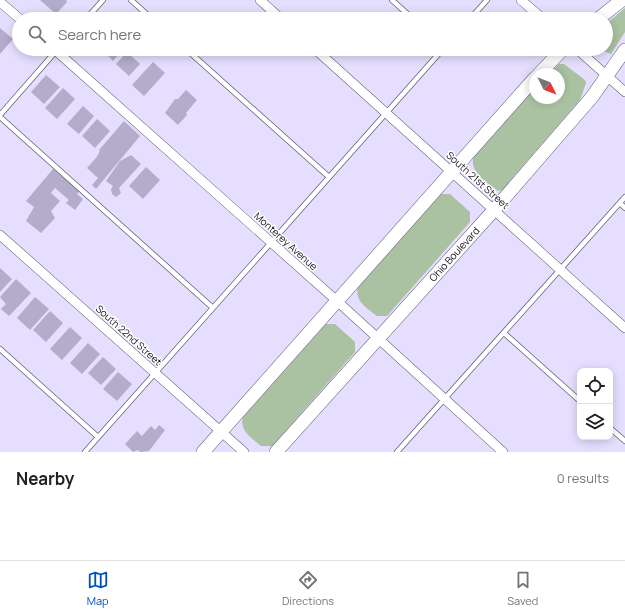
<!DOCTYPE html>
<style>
body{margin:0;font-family:Manrope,sans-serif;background:#f2f2f2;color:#202124}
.controls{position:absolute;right:12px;bottom:12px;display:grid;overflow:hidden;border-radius:8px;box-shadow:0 2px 10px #0003}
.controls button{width:36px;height:36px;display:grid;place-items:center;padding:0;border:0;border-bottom:1px solid #e0e0e0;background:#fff;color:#202124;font:20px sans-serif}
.compass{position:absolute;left:529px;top:68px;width:36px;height:36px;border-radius:50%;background:#fff;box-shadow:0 2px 10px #0003;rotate:132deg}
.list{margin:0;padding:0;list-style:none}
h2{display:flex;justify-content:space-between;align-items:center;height:52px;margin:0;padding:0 16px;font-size:17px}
h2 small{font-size:13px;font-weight:400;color:#757577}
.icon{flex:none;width:22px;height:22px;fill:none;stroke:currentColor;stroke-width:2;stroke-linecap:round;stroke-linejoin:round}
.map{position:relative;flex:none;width:625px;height:452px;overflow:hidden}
.search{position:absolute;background:#fff;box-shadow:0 2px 10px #0003;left:12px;right:12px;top:12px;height:44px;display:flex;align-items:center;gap:10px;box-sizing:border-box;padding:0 14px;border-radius:22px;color:#757577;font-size:15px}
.sheet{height:108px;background:#fff}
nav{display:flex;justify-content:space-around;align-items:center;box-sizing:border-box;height:56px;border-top:1px solid #e0e0e0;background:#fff;font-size:11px;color:#757577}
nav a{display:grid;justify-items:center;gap:2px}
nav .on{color:#0051bb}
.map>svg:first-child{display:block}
.green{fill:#aac1a2}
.building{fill:#b3acca}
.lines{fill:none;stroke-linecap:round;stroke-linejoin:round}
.lane-casing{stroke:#655e78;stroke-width:6}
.street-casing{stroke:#655e78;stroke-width:10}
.secondary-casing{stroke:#655e78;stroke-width:14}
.lane{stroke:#fff;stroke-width:4.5}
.street{stroke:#fff;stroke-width:9}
.secondary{stroke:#fff;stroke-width:13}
.labels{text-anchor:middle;stroke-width:3;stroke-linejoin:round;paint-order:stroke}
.street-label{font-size:10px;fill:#16131d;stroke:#fff}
</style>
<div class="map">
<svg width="625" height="452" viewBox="0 0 625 452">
<rect width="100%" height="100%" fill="#e6defe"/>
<!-- green -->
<path class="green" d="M625,8V32L611,54L599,49H606V24Z
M559,64H564L585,80L586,83L580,100L502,190L498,191C487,182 468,172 474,155L535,89V98H559V74H549Z
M441,194H450L470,212V222L387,316H377C367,308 354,301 358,287Z
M326,324H335L355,342V352L272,446H261C252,438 239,431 243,417Z"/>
<!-- building -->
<path class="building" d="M40,0H66L67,2L56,14Z
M0,28L13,39L0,54Z
M102,49H123L113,61Z
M127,52L140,64L129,76L116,64Z
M153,62L165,73L144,96L132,85Z
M46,75L60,87L44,104L31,92Z
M63,88L75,99L57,119L45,108Z
M186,90L197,100L186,113L187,115L178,125L165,113L175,99H178Z
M83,106L94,116L79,134L67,124Z
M97,119L110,131L95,148L82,136Z
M124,121L140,136L96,189L92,185L98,178L87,168L96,158L100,151L99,150Z
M131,155L141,164L119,188L121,193L116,197L112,194L111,189L113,186L106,181L120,161Z
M146,167L160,180L143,199L129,186Z
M53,169L80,191L77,194L83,199L75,210L66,203L69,200L55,188L51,193L60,201L51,211L55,218L41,233L26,221L34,207L26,201Z
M0,268L12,279L0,292Z
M16,279L31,293L9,316L1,309L6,304L0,297Z
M35,297L49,309L30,330L17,318Z
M50,311L63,323L46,342L33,330Z
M70,327L82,338L62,360L50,349Z
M88,343L100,354L82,374L70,363Z
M103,357L116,369L101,385L88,373Z
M118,372L132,384L117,401L103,389Z
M159,425L165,430L149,451L140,452L138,450L133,452L125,444L137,431L142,436L151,426L155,430Z"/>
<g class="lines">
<!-- lane casing -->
<g class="lane-casing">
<path id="lane" d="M131,0L152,19
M392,0L413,19
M86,19L103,0
M470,19L487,0
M186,49L329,177
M0,115L57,50
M0,117L213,308
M620,203L625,208
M504,333L580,401
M0,349L98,437
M610,428L625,441
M85,452L443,49
M397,452L625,197"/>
</g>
<!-- street casing -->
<g class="street-casing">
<path id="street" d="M260,0L281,19
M521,0L543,19
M0,2L20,19
M54,49L337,301L503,452
M315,49L625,328
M577,49L625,92
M0,235L244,452"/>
</g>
<!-- secondary casing -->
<g class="secondary-casing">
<path id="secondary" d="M598,19L622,0
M539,74L563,49
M203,452L535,78
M276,452L494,210L592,97L625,50"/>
</g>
<!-- lane -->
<use href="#lane" class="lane"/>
<!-- street -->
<use href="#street" class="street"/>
<!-- secondary -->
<use href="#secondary" class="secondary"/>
</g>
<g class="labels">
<!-- street labels -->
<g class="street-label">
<text transform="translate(478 180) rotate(42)" y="4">South 21st Street</text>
<text transform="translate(286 241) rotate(42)" y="4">Monterey Avenue</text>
<text transform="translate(454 254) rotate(-48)" y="4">Ohio Boulevard</text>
<text transform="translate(129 335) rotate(42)" y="4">South 22nd Street</text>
</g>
</g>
</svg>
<div class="controls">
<button><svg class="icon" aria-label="locate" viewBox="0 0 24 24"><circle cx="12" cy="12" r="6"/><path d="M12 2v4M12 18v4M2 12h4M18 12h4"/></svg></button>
<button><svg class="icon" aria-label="layers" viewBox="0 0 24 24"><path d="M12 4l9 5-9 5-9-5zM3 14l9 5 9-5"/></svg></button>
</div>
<svg class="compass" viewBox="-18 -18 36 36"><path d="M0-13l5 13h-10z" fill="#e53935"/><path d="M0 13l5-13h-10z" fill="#757577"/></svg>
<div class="search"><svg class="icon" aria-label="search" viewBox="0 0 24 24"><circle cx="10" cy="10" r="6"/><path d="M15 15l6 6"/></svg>Search here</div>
</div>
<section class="sheet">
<h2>Nearby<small>0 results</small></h2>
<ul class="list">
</ul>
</section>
<nav>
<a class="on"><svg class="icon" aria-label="map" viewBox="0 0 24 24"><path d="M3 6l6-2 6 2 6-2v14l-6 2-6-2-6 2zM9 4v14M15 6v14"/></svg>Map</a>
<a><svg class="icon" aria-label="directions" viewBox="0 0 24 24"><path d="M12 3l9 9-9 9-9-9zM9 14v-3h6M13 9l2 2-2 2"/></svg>Directions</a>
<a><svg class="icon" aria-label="saved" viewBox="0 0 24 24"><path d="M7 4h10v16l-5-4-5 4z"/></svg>Saved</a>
</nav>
